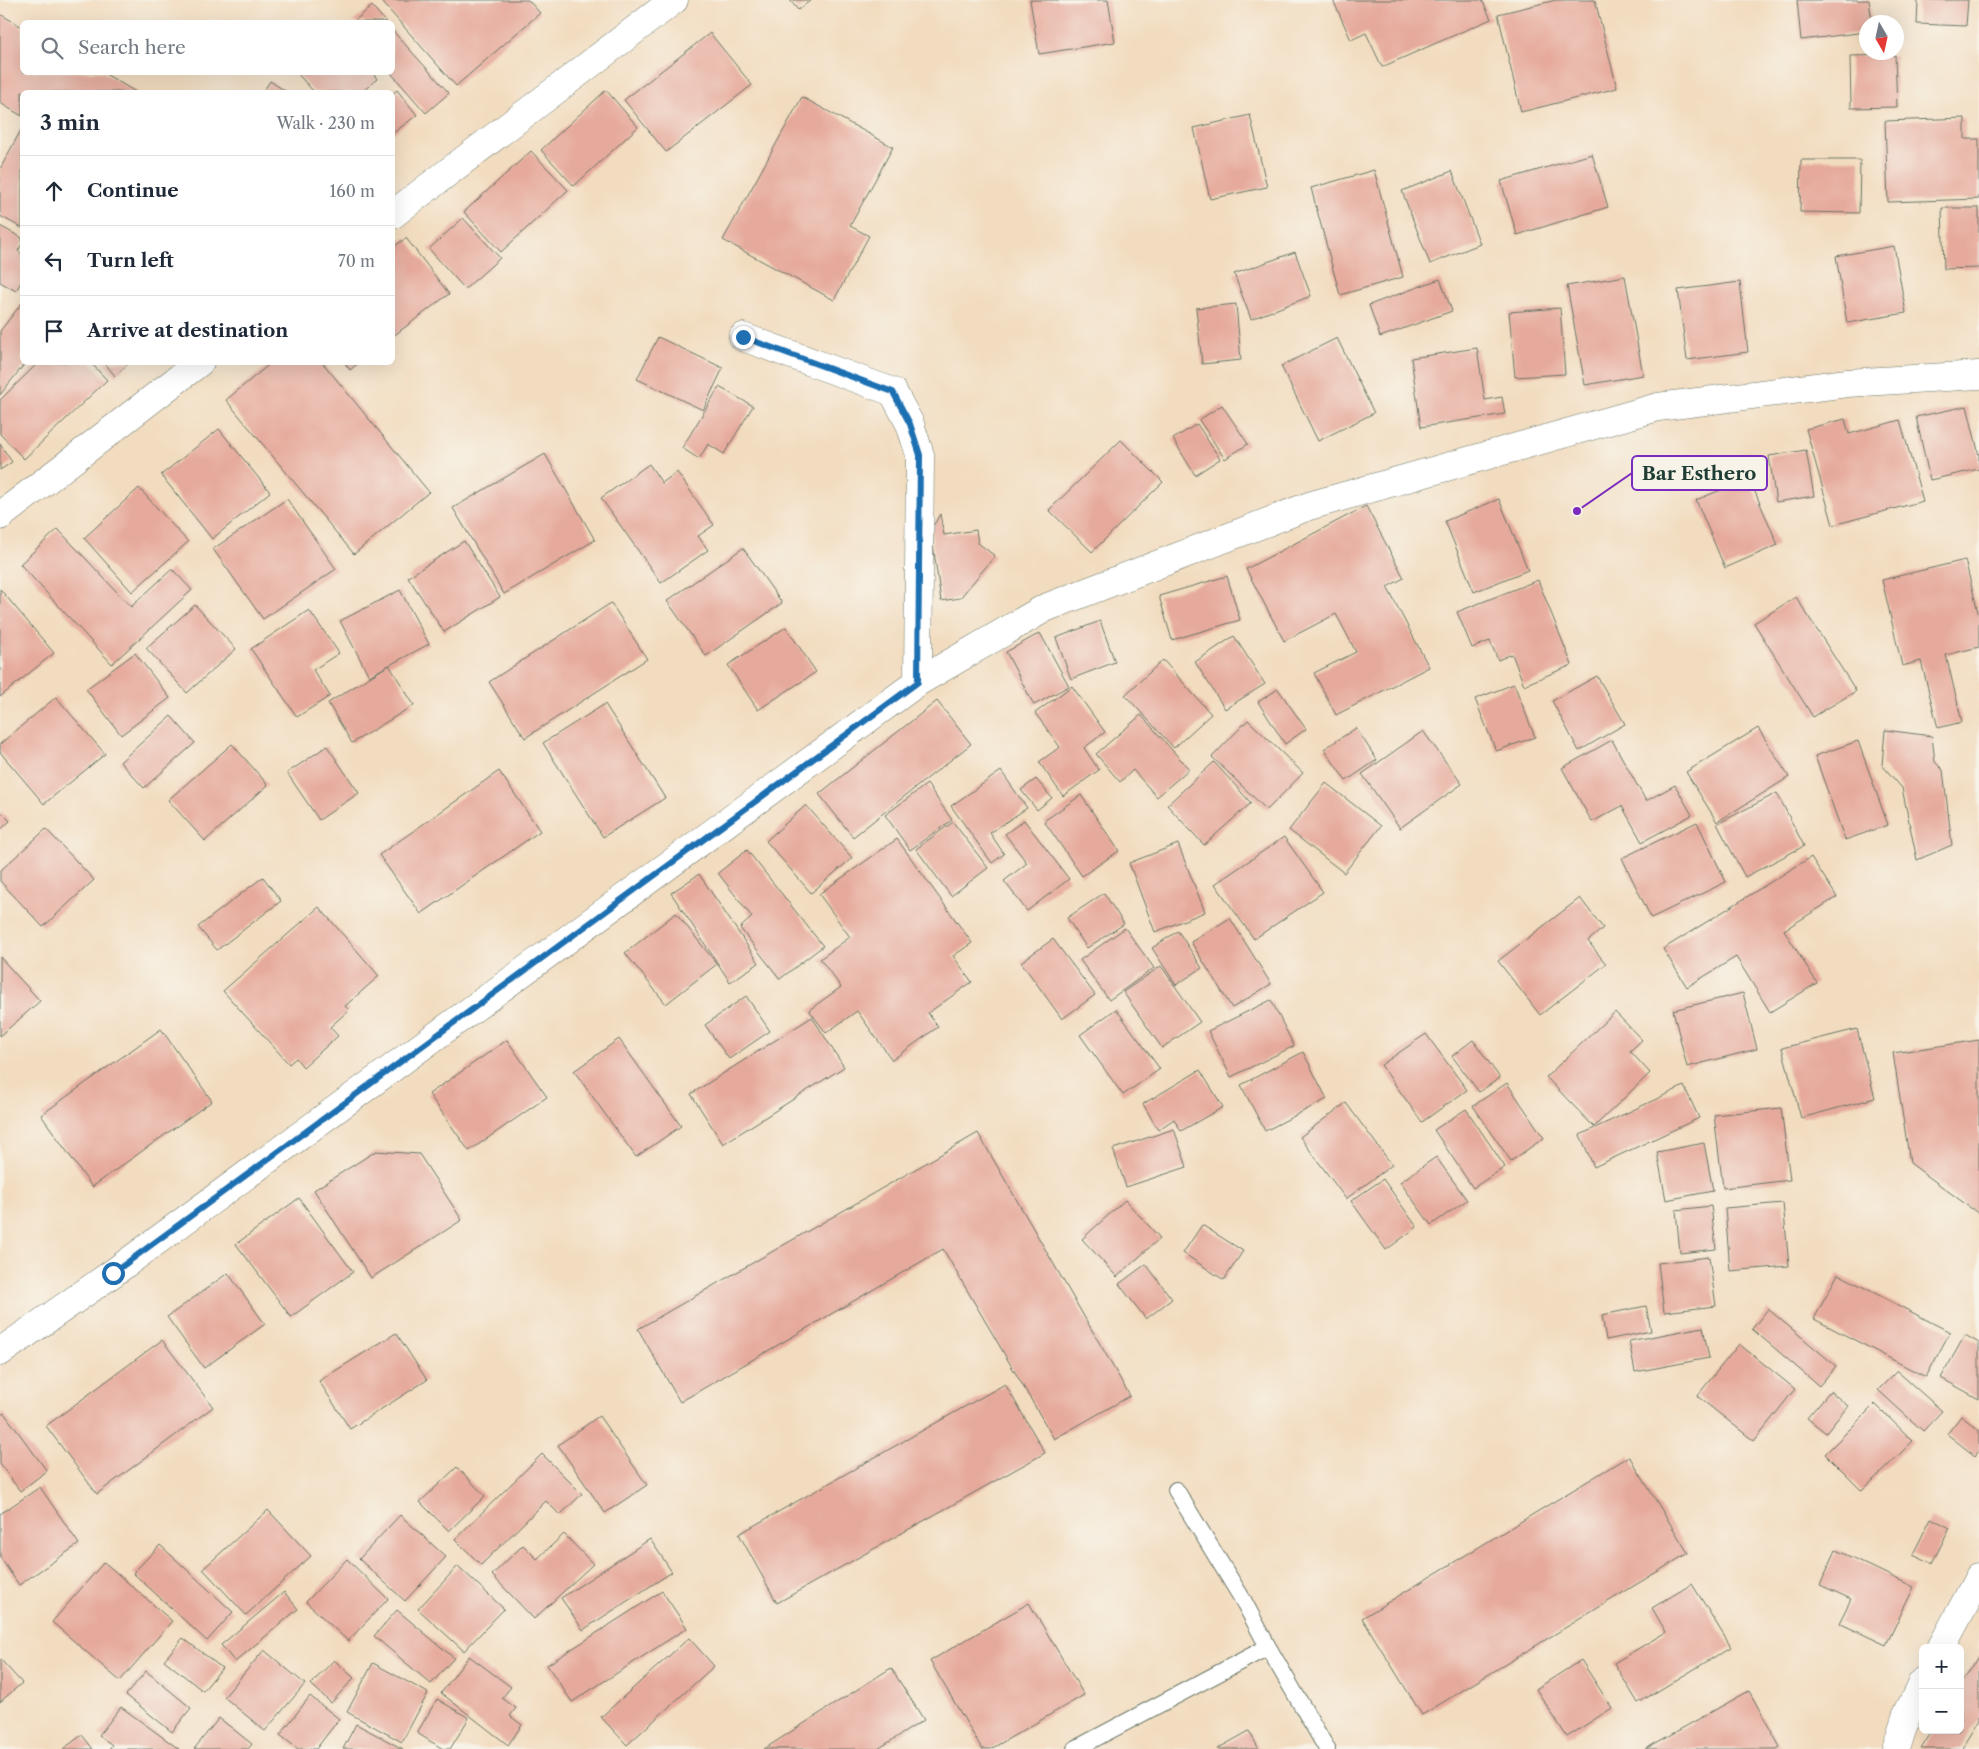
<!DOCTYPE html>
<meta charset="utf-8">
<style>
body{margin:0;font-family:"Libre Caslon Text",serif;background:#f2f2f3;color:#1f2937}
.controls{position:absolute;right:15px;bottom:15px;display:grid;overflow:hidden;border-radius:8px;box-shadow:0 5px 20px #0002}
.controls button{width:45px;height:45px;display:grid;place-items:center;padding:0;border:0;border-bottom:1px solid #e0e1e3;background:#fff;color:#1f2937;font:25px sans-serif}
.compass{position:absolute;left:1859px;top:15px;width:45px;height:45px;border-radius:50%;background:#fff;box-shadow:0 5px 20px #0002;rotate:171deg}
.stop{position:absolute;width:15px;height:15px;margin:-11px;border:4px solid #1f6fb2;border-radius:50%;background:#fff}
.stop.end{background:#1f6fb2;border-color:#fff;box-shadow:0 1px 5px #0008}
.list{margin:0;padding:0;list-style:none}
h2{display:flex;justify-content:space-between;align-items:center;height:65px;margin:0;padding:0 20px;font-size:21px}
h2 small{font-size:16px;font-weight:400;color:#747a83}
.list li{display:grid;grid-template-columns:32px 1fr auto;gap:15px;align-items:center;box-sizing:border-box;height:70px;padding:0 20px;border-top:1px solid #e0e1e3}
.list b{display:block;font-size:19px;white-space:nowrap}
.list em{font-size:16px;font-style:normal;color:#747a83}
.icon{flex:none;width:28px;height:28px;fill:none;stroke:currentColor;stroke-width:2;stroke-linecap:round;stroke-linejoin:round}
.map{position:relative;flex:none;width:1979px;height:1749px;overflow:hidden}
.search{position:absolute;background:#fff;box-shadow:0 5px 20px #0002;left:20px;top:20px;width:375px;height:55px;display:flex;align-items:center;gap:12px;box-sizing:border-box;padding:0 18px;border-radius:8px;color:#747a83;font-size:19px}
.panel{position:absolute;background:#fff;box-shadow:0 5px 20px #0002;left:20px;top:90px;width:375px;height:275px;border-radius:8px}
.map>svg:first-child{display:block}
.building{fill:#e6aa9c}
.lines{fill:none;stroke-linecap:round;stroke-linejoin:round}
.service-casing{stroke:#697565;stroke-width:18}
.minor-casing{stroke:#697565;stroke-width:29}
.secondary-casing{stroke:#697565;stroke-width:29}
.service{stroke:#fff;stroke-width:16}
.minor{stroke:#fff;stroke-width:28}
.secondary{stroke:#fff;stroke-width:28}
.route{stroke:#1f6fb2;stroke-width:6}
.leader{fill:none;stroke:#7b2cbf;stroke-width:2}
.callout-dot{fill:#7b2cbf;stroke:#f7f3e8;stroke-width:2}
.callout{fill:#f7f3e8;stroke:#7b2cbf;stroke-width:2}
.callout-label{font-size:19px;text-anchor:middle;font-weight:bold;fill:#1f3d34}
</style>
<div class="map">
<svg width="1979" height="1749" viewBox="0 0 1979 1749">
<rect width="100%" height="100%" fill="#f7f3e8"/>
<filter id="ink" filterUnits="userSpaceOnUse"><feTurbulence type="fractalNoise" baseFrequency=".02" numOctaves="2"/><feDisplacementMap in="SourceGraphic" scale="10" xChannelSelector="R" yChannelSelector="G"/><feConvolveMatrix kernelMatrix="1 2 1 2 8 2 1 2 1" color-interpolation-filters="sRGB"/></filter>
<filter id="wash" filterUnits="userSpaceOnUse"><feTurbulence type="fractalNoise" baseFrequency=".0096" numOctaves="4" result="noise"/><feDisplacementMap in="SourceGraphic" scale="20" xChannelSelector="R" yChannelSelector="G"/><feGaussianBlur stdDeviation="1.12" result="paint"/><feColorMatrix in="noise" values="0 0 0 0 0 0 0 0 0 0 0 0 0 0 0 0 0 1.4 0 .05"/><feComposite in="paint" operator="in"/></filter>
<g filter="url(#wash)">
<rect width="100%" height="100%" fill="#f2dcbf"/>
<g id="blocks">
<!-- building -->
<path class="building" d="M387,0H528L540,13L456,86L383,3Z
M790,0H811L798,10Z
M1030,0H1108L1115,42L1039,54Z
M1333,0H1482L1491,19L1382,67L1366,33L1351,40Z
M1556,0H1595L1617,88L1521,112L1498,14Z
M1797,0H1869L1872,22H1866V32L1801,40Z
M1918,0H1968L1966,26L1917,24Z
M372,6L386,22H353Z
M0,14L22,27V72H102L136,92H22V116L0,103Z
M392,30L449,93L426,113L390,72H392Z
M710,33L752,85L666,152L624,100Z
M1895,55L1897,107L1851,108L1850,56Z
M296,72H372L377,79L362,92H314Z
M270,81L287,92H263Z
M397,90L417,115L392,134V94Z
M606,90L638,127L574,186L541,150Z
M802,97L893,147L850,226L869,236L834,300L723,240Z
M1250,115L1267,187L1210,199L1194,128Z
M1965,118V139H1979V199L1888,202L1885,121Z
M22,128V228L0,216V169Z
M531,151L568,190L501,252L464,212Z
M1592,154L1608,207L1517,235L1501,181Z
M1801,160H1860L1859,213L1800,212Z
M1374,170L1403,277L1340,295L1311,188Z
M1452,171L1480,244L1430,264L1402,191Z
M1942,208H1979V268L1944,269Z
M463,218L500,258L465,289L429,249Z
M0,226L22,238V244L18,251L22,254V280L16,291L0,282Z
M406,238L449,294L392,337V248Z
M1894,246L1906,313L1847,323L1836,256Z
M1295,252L1311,296L1251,319L1234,274Z
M1625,276L1643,375L1585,385L1567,286Z
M1440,279L1452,311L1380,337L1369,305Z
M1740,282L1748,352L1687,360L1678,290Z
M22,303V362H26L0,395V331Z
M1236,304L1241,360L1202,364L1196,308Z
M1560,308L1565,374L1515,377L1509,312Z
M658,337L723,368L703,410L637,379Z
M1337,338L1374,413L1318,441L1281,366Z
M1477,348L1485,400L1502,397L1505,414L1421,427L1411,358Z
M39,362H90L107,380L24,459L0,434V400Z
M104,362H130L115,376Z
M272,362H322L429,492L354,554L226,400Z
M344,362H360L350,370Z
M719,387L753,406L724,454L708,444L699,459L682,448Z
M1222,405L1248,444L1225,459L1199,420Z
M1967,406L1979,455V469L1930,480L1916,417Z
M1845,419L1849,434L1900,420L1923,501L1833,525L1806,429Z
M1197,424L1220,459L1195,475L1173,439Z
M219,429L270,492L212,539L161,475Z
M1121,440L1163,482L1092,552L1049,510Z
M0,444L12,462L0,470Z
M1806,450L1814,496L1776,502L1769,456Z
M545,454L595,540L504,594L453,508Z
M1742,462L1778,545L1725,568L1696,500L1721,490L1714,475Z
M649,464L662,483L677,472L714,525L698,536L708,550L661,583L601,498Z
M139,488L188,542L132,592L84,538Z
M287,499L336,569L263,619L213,549Z
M1499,499L1528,570L1474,592L1445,521Z
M1366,506L1404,578L1387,587L1429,667L1336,715L1314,673L1356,652L1336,614L1284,641L1246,569Z
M940,514L944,535L976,530L978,543L995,556L960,598L941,601L931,530Z
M58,529L131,607L172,569L192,590L112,664L20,564Z
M464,541L500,597L444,632L408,577Z
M743,548L782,603L706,656L667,601Z
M1965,560L1979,616V647L1946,655L1962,722L1938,728L1921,661L1902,666L1882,580Z
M1227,576L1240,620L1172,640L1159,596Z
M1538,580L1572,665L1524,685L1512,654L1498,660L1490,641L1472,648L1457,612Z
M0,589L54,653L0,697Z
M400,590L429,644L369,676L340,621Z
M1796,597L1856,691L1813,717L1754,623Z
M611,603L647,659L525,738L489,682Z
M195,605L236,649L187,693L146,648Z
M309,610L339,653L313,670L330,696L297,717L251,649Z
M1100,621L1115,662L1071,679L1056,638Z
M786,627L816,672L758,710L728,665Z
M1040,633L1069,686L1034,705L1006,652Z
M1234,636L1265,684L1225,709L1195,662Z
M135,653L170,698L121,735L86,689Z
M1163,660L1211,714L1174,748L1125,695Z
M389,665L414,705L352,743L328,703Z
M1597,676L1625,724L1579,751L1552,701Z
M1514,684L1535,737L1496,751L1475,699Z
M1072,686L1105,732L1084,748L1099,770L1063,796L1039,762L1060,747L1035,713Z
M1278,689L1306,729L1285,744L1258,702Z
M56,697L105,754L44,804L0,752V744Z
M937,701L971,744L853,837L819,794Z
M605,704L665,798L603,837L543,743Z
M1141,715L1189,769L1157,797L1133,770L1120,782L1096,754Z
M171,716L195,743L144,788L120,762Z
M1248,720L1303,773L1267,810L1212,757Z
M1356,728L1377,760L1346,781L1324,749Z
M1758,728L1789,777L1717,822L1686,772Z
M1885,730L1932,736L1935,762L1943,770L1952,845L1917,860L1902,788L1882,765Z
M1423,731L1462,784L1400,828L1362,774Z
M1612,740L1646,801L1675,785L1692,815L1642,842L1622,806L1592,822L1562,768Z
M1858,741L1888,825L1845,840L1815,756Z
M232,744L268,785L205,841L168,800Z
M327,746L359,793L319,820L287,773Z
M1214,762L1251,803L1204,845L1167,805Z
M499,771L540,831L421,914L379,855Z
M1001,771L1027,808L990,833L1004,854L992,863L951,806Z
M1036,779L1052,798L1037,810L1021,790Z
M1326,783L1381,826L1344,873L1289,830Z
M927,784L952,820L910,850L885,815Z
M1777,793L1804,846L1745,877L1717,824Z
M1081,795L1119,851L1082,876L1044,821Z
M806,805L852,858L811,893L766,841Z
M0,811L10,821L0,830Z
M1024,820L1069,879L1027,911L1004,881L1027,863L1005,834Z
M953,822L988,868L951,896L916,849Z
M1697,822L1726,882L1651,918L1622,858Z
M46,829L94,880L43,927L0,881V871Z
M1284,837L1323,892L1254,939L1215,884Z
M897,839L972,943L953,956L972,982L928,1013L938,1027L892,1060L857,1011L826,1033L809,1010L841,987L820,959L850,937L819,894Z
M1178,844L1205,912L1155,932L1129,863Z
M747,850L823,946L780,979L740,928L752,917L718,873Z
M1811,857L1837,897L1784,930L1817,983L1770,1012L1736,957L1687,987L1663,949Z
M699,874L759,963L730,982L671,893Z
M263,877L281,901L217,950L198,927Z
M1104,893L1124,924L1087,948L1067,918Z
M1580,898L1603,928L1588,941L1606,964L1540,1015L1498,961Z
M319,907L379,976L345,1006L349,1010L330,1027L338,1036L303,1067L296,1058L289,1064L223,991Z
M676,913L717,964L666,1004L625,953Z
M1230,918L1271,984L1232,1008L1191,942Z
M1125,928L1154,968L1109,1000L1080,960Z
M1178,931L1202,968L1176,985L1152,948Z
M1053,939L1095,995L1062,1019L1021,962Z
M0,957L40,1001L0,1036Z
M1161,966L1200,1022L1162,1048L1123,992Z
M1743,993L1757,1049L1687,1067L1673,1010Z
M746,996L770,1031L729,1059L705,1025Z
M1271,1000L1294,1046L1231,1077L1208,1031Z
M1116,1009L1160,1069L1123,1095L1080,1035Z
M1615,1012L1642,1040L1630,1051L1650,1073L1594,1127L1546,1077Z
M812,1017L844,1067L723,1144L691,1094Z
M161,1029L212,1101L92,1187L41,1115Z
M1857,1029L1875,1098L1801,1118L1782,1048Z
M1426,1034L1467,1090L1422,1122L1381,1065Z
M619,1039L681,1126L636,1157L574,1071Z
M507,1040L547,1097L469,1151L429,1094Z
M1473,1040L1500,1078L1479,1092L1452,1056Z
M1979,1040V1214L1910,1163L1893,1053Z
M1303,1052L1327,1099L1265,1131L1241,1085Z
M1200,1070L1223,1107L1181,1131L1174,1119L1158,1130L1143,1104Z
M1507,1083L1544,1138L1511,1161L1473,1106Z
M1684,1086L1699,1118L1594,1167L1580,1135Z
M1346,1103L1392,1165L1346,1199L1300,1137Z
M1781,1108L1790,1180L1723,1188L1714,1115Z
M1466,1109L1505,1167L1473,1188L1434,1130Z
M1174,1129L1187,1167L1126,1187L1113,1149Z
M978,1133L1130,1396L1054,1439L943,1249L680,1402L638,1329Z
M1704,1143L1713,1191L1666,1200L1657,1152Z
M376,1151L419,1154L462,1220L371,1278L314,1190Z
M1436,1157L1467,1200L1431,1225L1400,1182Z
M1383,1179L1417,1227L1386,1250L1351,1201Z
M299,1198L353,1272L291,1317L236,1244Z
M1125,1200L1160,1238L1117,1277L1082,1239Z
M1783,1203L1789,1266L1730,1271L1725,1208Z
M1711,1206L1716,1249L1680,1253L1676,1210Z
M1202,1225L1243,1251L1224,1280L1183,1253Z
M1709,1257L1716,1306L1664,1312L1658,1263Z
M1146,1264L1172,1299L1146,1319L1119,1284Z
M228,1273L265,1324L204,1368L167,1317Z
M1838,1274L1950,1332L1926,1377L1814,1319Z
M1646,1306L1651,1331L1606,1340L1602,1315Z
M1768,1309L1836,1366L1819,1386L1752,1329Z
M1703,1327L1709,1358L1635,1372L1629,1341Z
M396,1333L427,1380L350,1429L319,1381Z
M1965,1335L1979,1343V1399L1941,1378Z
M162,1340L213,1407L97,1494L46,1426Z
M1739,1344L1795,1389L1754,1441L1697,1396Z
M1897,1371L1942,1411L1923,1431L1878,1390Z
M1005,1384L1045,1453L777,1603L739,1534Z
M1830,1391L1848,1406L1826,1433L1807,1418Z
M1875,1404L1913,1441L1862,1491L1825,1454Z
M4,1413L47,1471L20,1491L0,1464V1416Z
M599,1416L647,1485L605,1513L558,1445Z
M1961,1416L1979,1430V1451L1975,1456L1947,1434Z
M542,1454L582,1494L560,1515L546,1501L481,1565L455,1539Z
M1629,1456L1688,1553L1422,1715L1362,1618Z
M457,1467L485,1496L449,1531L420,1502Z
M40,1487L79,1544L19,1585L0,1557V1514Z
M268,1510L311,1556L246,1615L203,1569Z
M400,1515L446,1557L405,1601L359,1559Z
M1931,1518L1950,1528L1932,1563L1913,1554Z
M564,1534L593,1564L534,1619L492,1575L523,1545L537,1559Z
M650,1539L672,1572L583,1630L561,1598Z
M160,1545L233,1612L207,1641L133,1573Z
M1836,1550L1914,1587L1886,1645L1839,1623L1851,1599L1820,1585Z
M347,1559L388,1599L348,1641L306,1602Z
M104,1562L172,1621L120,1681L52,1622Z
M458,1566L504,1609L464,1651L418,1609Z
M1692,1584L1731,1647L1638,1703L1614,1663L1666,1632L1652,1608Z
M662,1591L687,1628L572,1702L547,1665Z
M284,1592L298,1609L235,1662L221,1645Z
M1029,1603L1084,1695L991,1749H982L930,1661Z
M397,1610L454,1658L431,1684L374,1636Z
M183,1638L222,1668L203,1691L164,1660Z
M689,1638L714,1666L627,1745L601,1717Z
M264,1650L305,1684L265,1731L224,1697Z
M1979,1654V1720L1961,1749H1921L1933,1730H1960V1685Z
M469,1656L511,1687L502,1698L516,1708L510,1716L522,1725L508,1745L441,1693Z
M0,1659L22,1683L0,1702Z
M334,1660L354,1678L331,1703L311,1684Z
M1581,1660L1612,1708L1567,1737L1536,1689Z
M373,1663L428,1693L402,1742L347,1712Z
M891,1668L924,1720L878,1749H764Z
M146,1671L191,1708L172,1732L126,1695Z
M1749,1691L1780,1747L1777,1749H1645Z
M310,1696L339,1719L316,1749H298L280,1735Z
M437,1699L469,1718L450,1749H443L417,1733Z
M121,1707L179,1749H109L112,1745L99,1735Z
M219,1718L252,1744L248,1749H194Z
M356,1724L403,1749H343Z
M1249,1731L1259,1749H1217Z
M82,1735L93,1749H63Z"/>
</g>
</g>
<g filter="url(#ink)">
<use href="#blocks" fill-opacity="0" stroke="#697565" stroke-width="1"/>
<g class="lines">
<!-- service casing -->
<g class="service-casing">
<path id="service" d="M1176,1490L1243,1600L1268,1647L1327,1749
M1075,1749L1268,1647"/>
</g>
<!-- minor casing -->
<g class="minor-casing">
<path id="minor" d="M743,337L893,392L910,424L920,455L918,682
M0,1352L113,1273L918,682L1045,608L1309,506L1658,407L1847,383L1979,375
M1941,1648L1979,1577
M1896,1749L1906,1717L1923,1681"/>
</g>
<!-- secondary casing -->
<g class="secondary-casing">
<path id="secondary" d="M392,215L674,0
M0,516L200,362"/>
</g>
<!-- service -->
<use href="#service" class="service"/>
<!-- minor -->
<use href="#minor" class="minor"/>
<!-- secondary -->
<use href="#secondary" class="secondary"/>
</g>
</g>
<g class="lines" filter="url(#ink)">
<!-- route -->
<path class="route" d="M113,1273L918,682L920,455L910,424L893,392L743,337"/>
</g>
<!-- callouts -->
<path class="leader" d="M1577 511L1632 473"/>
<circle class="callout-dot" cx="1577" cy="511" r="5"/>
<rect class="callout" x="1632" y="456" width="135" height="34" rx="5"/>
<g class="callout-label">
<text x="1699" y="480">Bar Esthero</text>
</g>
</svg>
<div class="controls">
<button>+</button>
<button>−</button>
</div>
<svg class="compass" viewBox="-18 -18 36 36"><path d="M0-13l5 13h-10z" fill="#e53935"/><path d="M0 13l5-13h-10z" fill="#747a83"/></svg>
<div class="stop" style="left:113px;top:1273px"></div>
<div class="stop end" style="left:743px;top:337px"></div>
<div class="search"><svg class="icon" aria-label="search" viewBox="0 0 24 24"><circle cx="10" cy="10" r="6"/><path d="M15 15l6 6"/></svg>Search here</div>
<section class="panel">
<h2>3 min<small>Walk · 230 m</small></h2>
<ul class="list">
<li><svg class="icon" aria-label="ahead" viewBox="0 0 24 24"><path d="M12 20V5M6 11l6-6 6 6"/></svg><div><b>Continue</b></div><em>160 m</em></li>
<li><svg class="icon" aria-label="left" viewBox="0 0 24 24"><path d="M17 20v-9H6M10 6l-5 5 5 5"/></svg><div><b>Turn left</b></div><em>70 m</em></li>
<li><svg class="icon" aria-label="arrive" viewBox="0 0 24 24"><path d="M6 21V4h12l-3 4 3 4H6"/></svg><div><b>Arrive at destination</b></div></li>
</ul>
</section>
</div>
